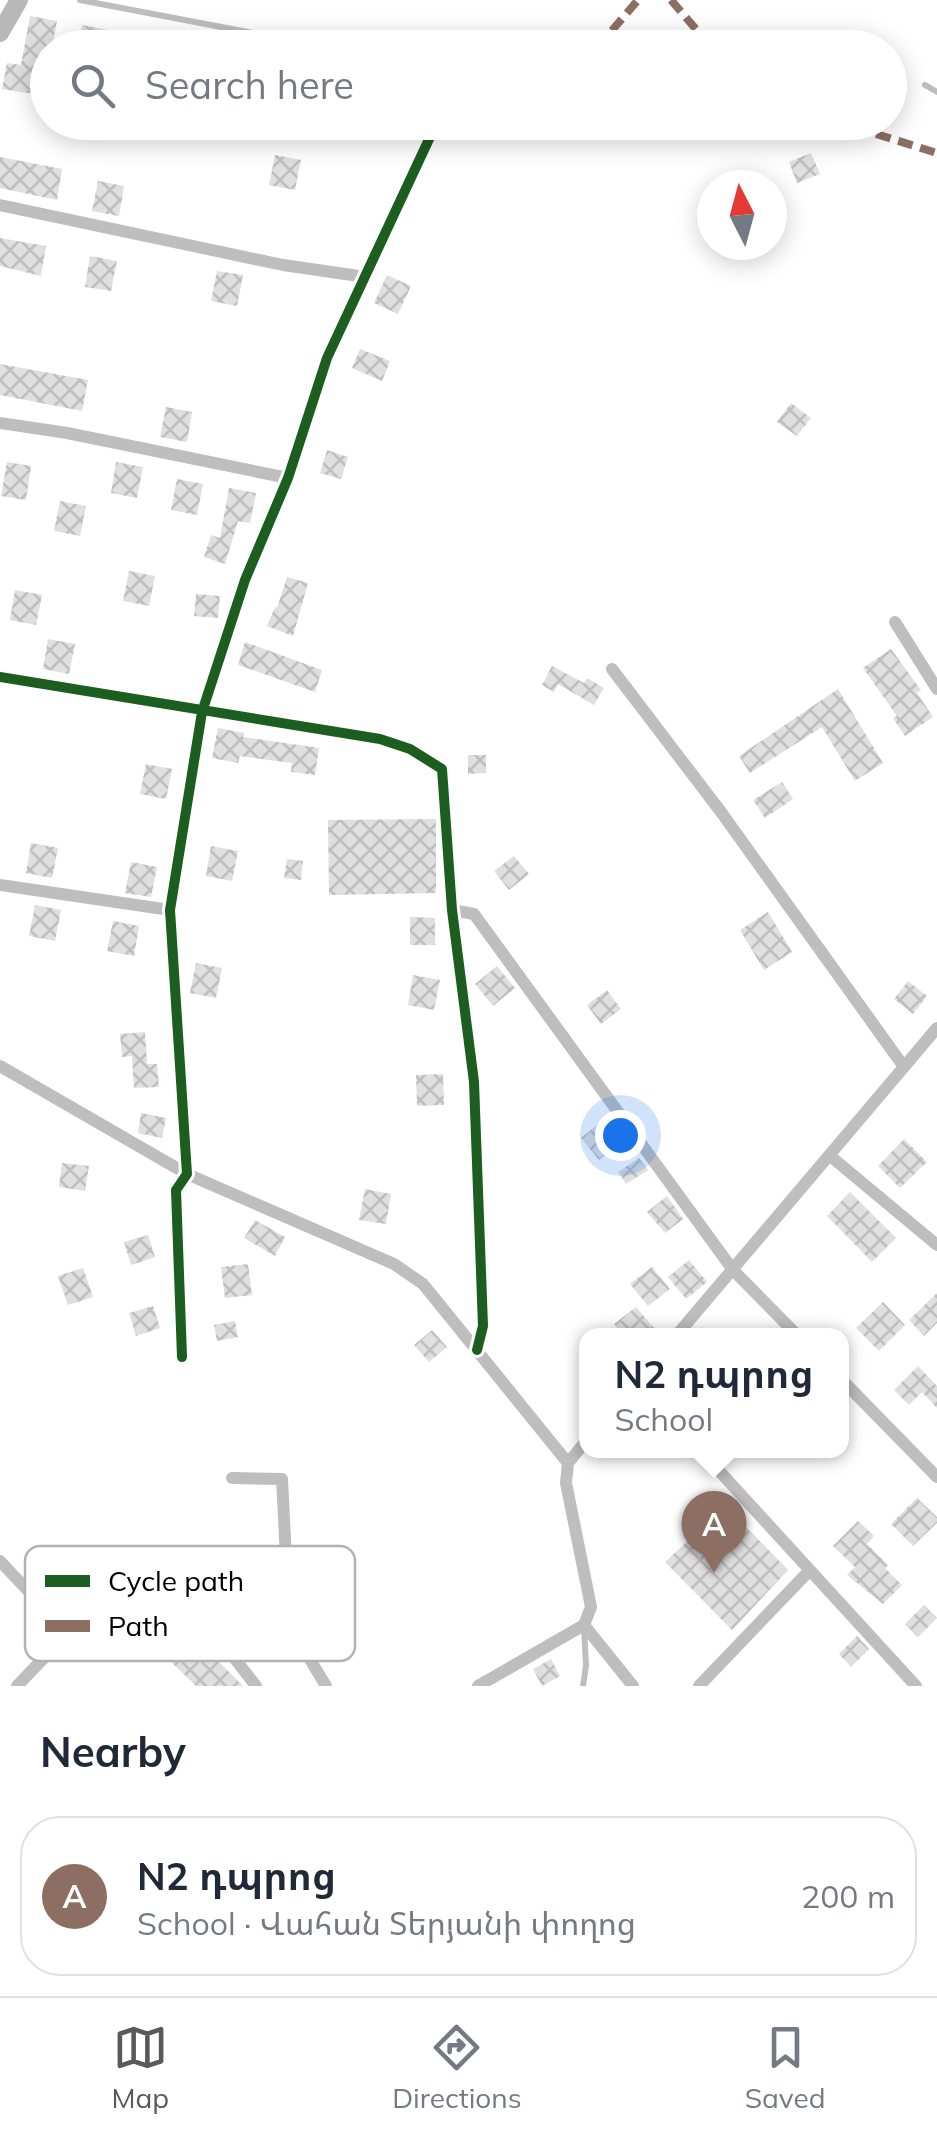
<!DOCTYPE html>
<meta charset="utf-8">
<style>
body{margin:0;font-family:Mulish,"Noto Sans Armenian",sans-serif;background:#f6f6f7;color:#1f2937}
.compass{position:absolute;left:697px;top:170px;width:90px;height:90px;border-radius:50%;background:#fff;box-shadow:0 5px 25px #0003;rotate:354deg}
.you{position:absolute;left:620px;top:1135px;width:35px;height:35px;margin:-25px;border:8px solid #fff;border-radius:50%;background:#1a73e8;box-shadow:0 0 0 15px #1a73e833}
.badge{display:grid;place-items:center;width:65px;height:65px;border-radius:50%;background:#595959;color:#fff;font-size:32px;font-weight:700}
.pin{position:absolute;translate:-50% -82px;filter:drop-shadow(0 2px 5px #0008)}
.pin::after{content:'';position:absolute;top:52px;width:35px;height:30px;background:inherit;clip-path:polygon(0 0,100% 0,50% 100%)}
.popup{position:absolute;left:579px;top:1328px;width:270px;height:130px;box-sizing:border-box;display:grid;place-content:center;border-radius:20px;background:#fff;filter:drop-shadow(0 2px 8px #0005);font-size:32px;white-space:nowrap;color:#747a83}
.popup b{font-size:38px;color:#1f2937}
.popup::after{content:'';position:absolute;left:50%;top:100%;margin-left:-20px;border:20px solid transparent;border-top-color:#fff}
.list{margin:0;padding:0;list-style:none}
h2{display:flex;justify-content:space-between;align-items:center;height:130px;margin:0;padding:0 40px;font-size:42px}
h2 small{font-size:32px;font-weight:400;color:#747a83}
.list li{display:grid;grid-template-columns:65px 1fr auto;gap:30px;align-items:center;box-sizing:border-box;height:160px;margin:0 20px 20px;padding:0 20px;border:2px solid #e0e1e3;border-radius:40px}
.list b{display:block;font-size:38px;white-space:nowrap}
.list p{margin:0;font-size:32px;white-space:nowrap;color:#747a83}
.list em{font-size:32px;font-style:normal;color:#747a83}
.icon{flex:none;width:55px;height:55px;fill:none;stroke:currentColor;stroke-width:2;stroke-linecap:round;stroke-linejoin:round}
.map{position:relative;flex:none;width:937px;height:1686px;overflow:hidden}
.search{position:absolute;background:#fff;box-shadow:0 5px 25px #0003;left:30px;right:30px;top:30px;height:110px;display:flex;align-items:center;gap:25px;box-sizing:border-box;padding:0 35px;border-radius:55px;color:#747a83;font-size:38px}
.sheet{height:310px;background:#fff}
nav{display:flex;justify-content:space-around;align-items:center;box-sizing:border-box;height:140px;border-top:2px solid #e0e1e3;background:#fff;font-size:28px;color:#747a83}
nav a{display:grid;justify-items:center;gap:5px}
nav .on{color:#595959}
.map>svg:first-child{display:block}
.building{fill:url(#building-cross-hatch)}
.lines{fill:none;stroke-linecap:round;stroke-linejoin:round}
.lane{stroke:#bebebe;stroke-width:6}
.street{stroke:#bebebe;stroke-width:12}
.secondary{stroke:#b8b8b8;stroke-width:18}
.quiet{stroke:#8d6e63;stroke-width:8;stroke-dasharray:15 8;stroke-linecap:butt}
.cycleway-casing{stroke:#fff;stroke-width:16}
.cycleway{stroke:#1b5e20;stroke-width:10}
.key{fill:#fff;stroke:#b2b2b2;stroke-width:2.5}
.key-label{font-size:28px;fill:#000}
</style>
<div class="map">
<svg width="937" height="1686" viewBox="0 0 937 1686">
<defs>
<pattern id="building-cross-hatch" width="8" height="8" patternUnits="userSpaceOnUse" patternTransform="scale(2.5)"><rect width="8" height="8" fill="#dfdfdf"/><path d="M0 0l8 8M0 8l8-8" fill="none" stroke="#bebebe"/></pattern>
</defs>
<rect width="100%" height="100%" fill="#fff"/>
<!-- building -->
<path class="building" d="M30,16L57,21L52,48L41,50L34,94L2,89L7,63L21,65Z
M82,25L108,30L105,48H78Z
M132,30L158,34L156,48H129Z
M811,153L820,174L797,183L789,162Z
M275,155L301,160L295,190L269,185Z
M0,157L62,169L57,200L0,188Z
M98,181L124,186L119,216L92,211Z
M0,238L46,246L41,276L0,266Z
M90,256L117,261L111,291L85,287Z
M217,271L243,275L237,306L211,301Z
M387,275L411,286L398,314L374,303Z
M360,349L390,361L382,381L352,368Z
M0,364L88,380L82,411L0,395Z
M791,403L811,418L797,436L777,422Z
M166,407L192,412L187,442L160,437Z
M327,450L348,457L341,479L320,473Z
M7,462L31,466L26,500L1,496Z
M116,462L143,467L137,498L111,493Z
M177,479L203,484L197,515L171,510Z
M229,488L256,493L250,523L238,521L225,564L204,557L211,535L220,538Z
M60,501L86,506L80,536L54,531Z
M129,571L155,576L149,606L123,601Z
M287,577L308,583L293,636L267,626L275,607L277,608Z
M15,590L42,595L36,625L10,620Z
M196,594L220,596L218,618L194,616Z
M48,639L75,644L69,674L43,669Z
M245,642L322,670L315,692L238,665Z
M891,649L921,690L917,693L933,717L905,736L893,718L897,716L863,668Z
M552,666L584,683L587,678L604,688L594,705L558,684L554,692L542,685Z
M838,689L883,763L855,781L822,727L750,773L739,756Z
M218,728L244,733L243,737L319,748L315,775L291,772L292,763L240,756L238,763L212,758Z
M468,755H486V773L468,774Z
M146,764L172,769L166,799L140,794Z
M782,782L793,799L765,818L753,800Z
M436,819V893L329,895L328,820Z
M31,843L58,848L52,878L26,873Z
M211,846L238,851L232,881L206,876Z
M514,856L529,874L509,890L494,871Z
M287,859L303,861L301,880L284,878Z
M131,862L157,867L151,897L125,893Z
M35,905L61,910L55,941L29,936Z
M768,912L792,952L764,970L740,930Z
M410,917L435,918V945H410Z
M113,921L139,926L134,956L107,951Z
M196,963L222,968L216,998L190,993Z
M497,966L515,988L493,1006L475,984Z
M413,975L440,980L434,1010L408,1005Z
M908,981L927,996L913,1014L894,999Z
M607,990L621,1009L601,1024L587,1005Z
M145,1032L147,1064H157L159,1087L134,1088L132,1056L122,1057L120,1034Z
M443,1074L444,1105L417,1106L416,1075Z
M141,1113L166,1118L162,1138L138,1133Z
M602,1121L620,1143L599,1160L581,1138Z
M904,1139L927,1162L900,1188L878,1166Z
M639,1158L648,1170L626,1184L618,1172Z
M62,1163L89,1166L85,1191L59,1187Z
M365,1189L391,1194L386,1224L359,1220Z
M850,1192L896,1238L872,1262L827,1216Z
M667,1196L683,1219L665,1233L647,1212Z
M255,1220L285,1237L275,1256L244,1238Z
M148,1235L155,1257L131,1265L124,1242Z
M689,1260L707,1282L686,1299L668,1277Z
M248,1264L252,1295L225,1298L221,1267Z
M652,1267L670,1289L648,1306L630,1284Z
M83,1268L93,1297L68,1305L58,1276Z
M937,1293V1323L924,1336L909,1320Z
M883,1302L905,1325L879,1351L856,1328Z
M153,1306L160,1328L136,1336L129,1313Z
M636,1307L654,1328L645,1336H624L614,1324Z
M235,1321L238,1337L217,1341L214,1325Z
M432,1330L447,1347L429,1362L414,1345Z
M918,1366L937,1386V1408L922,1392L909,1405L894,1390Z
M917,1498L937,1517V1523L913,1546L891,1524Z
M734,1515L788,1570L732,1630L665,1562L693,1536L703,1546Z
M858,1521L874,1536L867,1544L888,1565L885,1568L902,1585L883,1604L847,1575L855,1567L833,1546Z
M160,1603L243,1686H196L136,1628Z
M924,1605L937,1618L918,1637L905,1624Z
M857,1636L869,1649L851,1667L839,1654Z
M551,1659L560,1676L542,1686L533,1669Z"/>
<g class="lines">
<!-- lane -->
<path class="lane" d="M80,0L331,48
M925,85L937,92
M450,122L498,134L534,122
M583,1686L586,1666L584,1628"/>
<!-- street -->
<path class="street" d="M0,205L283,265L366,277
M0,423L67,433L288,478
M895,622L937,689
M612,669L721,812L904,1067
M0,677L380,739L410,749L442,769L452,910L474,1082L483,1326L477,1350
M0,885L170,910
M452,910L474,914L733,1270L798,1336
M0,1066L187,1174L394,1264L423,1284L568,1463
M829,1155L937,1245
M676,1336L937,1028
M182,1357L176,1190L187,1174L170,910L202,712L245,580L288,478L327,358L437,122
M842,1380L937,1477
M700,1450L916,1686
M232,1478L282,1479L287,1578L281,1611L326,1686
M0,1561L68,1633
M584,1625L591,1607L566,1483L568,1463L586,1441
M584,1625L633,1686
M17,1686L68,1633L128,1581L166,1577L185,1594L256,1686
M478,1686L584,1625
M699,1686L810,1570"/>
<!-- secondary -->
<path class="secondary" d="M0,33L19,0"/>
<!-- quiet -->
<path class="quiet" d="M671,0L712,48
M597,48L638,0
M787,122L819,129L844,124L937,153"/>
<!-- cycleway casing -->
<g class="cycleway-casing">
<path id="cycleway" d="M0,677L380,739L410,749L442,769L452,910L474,1082L483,1326L477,1350
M182,1357L176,1190L187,1174L170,910L202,712L245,580L288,478L327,358L437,122"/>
</g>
<!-- cycleway -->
<use href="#cycleway" class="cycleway"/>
</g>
<!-- legend -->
<rect x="25" y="1546" width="330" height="115" rx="15" class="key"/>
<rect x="45" y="1575" width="45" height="12" fill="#1b5e20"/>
<rect x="45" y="1620" width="45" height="12" fill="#8d6e63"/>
<g class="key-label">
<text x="108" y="1591">Cycle path</text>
<text x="108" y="1636">Path</text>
</g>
</svg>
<svg class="compass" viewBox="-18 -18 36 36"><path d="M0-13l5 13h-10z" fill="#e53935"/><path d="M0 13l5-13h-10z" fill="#747a83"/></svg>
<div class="you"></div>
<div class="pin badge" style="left:714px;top:1573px;background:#8d6e63">A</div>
<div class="popup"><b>N2 դպրոց</b>School</div>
<div class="search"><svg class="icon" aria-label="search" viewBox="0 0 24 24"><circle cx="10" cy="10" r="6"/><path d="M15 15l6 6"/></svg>Search here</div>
</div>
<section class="sheet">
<h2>Nearby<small></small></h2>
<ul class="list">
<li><span class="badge" style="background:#8d6e63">A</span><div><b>N2 դպրոց</b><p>School · Վահան Տերյանի փողոց</p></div><em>200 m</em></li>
</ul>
</section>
<nav>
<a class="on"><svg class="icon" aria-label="map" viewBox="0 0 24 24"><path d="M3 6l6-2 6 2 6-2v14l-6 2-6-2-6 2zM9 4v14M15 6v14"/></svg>Map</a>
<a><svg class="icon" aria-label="directions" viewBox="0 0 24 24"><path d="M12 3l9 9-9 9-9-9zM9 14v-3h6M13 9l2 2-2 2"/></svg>Directions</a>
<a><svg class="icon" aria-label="saved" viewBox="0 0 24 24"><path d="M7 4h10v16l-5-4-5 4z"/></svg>Saved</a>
</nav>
